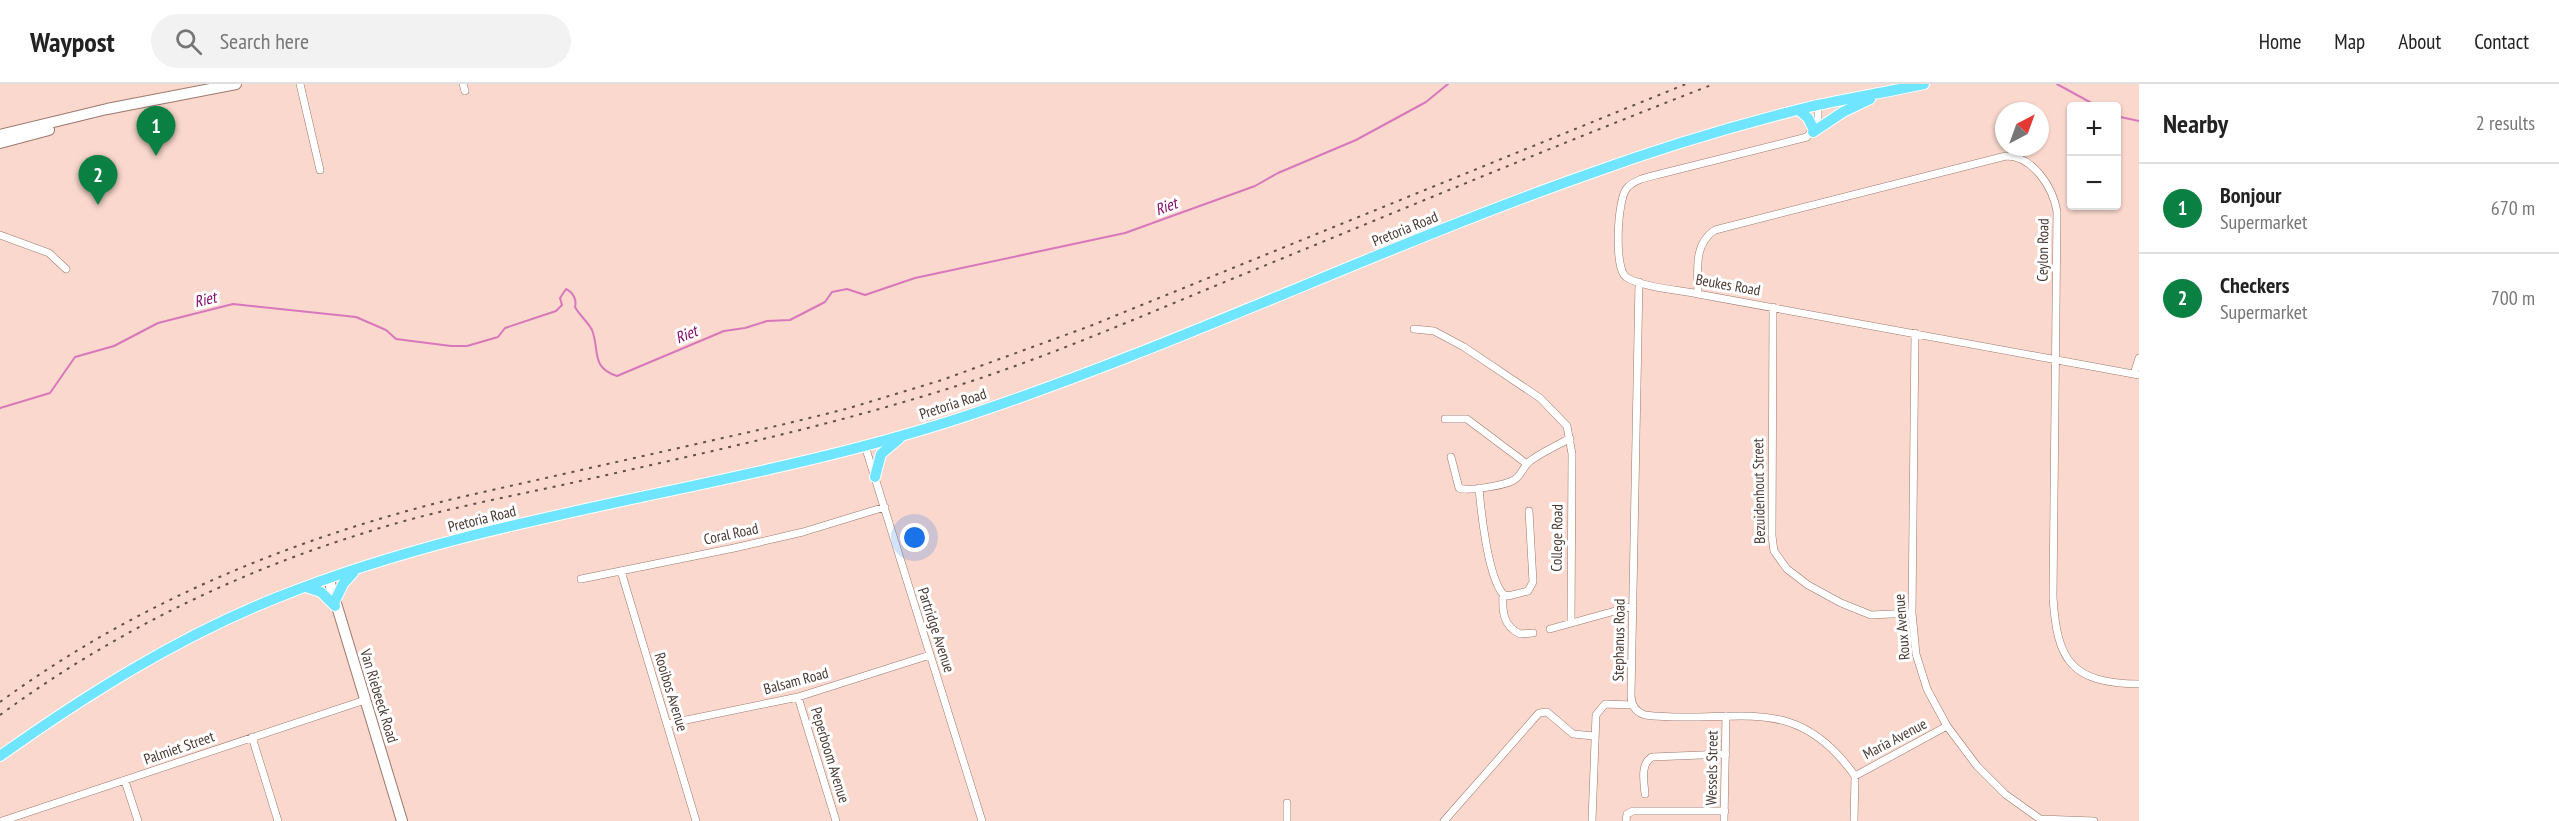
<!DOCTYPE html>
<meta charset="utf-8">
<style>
body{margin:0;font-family:"PT Sans Narrow",sans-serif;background:#f2f2f2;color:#222}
.controls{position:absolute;right:18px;top:18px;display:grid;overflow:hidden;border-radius:6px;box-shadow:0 2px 4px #0004}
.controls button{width:54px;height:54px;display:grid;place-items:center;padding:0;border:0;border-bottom:2px solid #e0e0e0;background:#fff;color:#222;font:30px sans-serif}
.compass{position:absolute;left:1995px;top:18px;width:54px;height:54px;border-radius:50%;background:#fff;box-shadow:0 2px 4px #0004;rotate:41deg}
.you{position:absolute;left:915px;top:454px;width:21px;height:21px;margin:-15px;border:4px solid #fff;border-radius:50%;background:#1a73e8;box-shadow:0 0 0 9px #1a73e833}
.badge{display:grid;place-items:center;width:39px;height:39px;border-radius:50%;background:#0b8043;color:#fff;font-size:20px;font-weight:700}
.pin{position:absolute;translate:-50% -50px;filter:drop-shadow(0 2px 3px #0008)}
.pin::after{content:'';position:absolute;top:32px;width:21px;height:18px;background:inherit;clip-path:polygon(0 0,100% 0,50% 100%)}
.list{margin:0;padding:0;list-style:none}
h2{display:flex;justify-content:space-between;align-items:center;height:78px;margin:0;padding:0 24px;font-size:26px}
h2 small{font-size:20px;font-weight:400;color:#767676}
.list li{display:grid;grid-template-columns:39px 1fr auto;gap:18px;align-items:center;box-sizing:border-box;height:90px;padding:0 24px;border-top:2px solid #e0e0e0}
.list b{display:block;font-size:22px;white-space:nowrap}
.list p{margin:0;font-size:20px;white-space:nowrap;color:#767676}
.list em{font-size:20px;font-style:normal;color:#767676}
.icon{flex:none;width:33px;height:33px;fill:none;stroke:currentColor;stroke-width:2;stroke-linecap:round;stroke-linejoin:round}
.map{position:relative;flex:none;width:2139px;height:737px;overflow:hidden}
header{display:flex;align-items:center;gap:36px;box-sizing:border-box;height:84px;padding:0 30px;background:#fff;border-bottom:2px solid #e0e0e0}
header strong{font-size:28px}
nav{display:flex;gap:33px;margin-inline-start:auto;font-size:21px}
.search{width:420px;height:54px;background:#f2f2f2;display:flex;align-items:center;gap:15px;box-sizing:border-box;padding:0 21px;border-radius:33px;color:#767676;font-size:22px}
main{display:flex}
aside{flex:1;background:#fff}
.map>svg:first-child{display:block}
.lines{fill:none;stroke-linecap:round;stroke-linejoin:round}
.stream{stroke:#d878bb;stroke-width:2}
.street-casing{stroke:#9d786c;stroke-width:8}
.secondary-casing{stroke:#9d786c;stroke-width:12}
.primary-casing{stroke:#fff;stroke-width:12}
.street{stroke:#fff;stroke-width:7}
.secondary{stroke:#fff;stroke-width:10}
.primary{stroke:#6fe5ff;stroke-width:10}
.rail{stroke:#625049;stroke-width:2;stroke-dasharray:3 6;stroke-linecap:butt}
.labels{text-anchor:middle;stroke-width:6;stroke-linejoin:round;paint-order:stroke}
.street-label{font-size:15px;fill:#493933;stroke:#fff}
.water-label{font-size:16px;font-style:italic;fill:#7f0467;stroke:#fff}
</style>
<header>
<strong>Waypost</strong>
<div class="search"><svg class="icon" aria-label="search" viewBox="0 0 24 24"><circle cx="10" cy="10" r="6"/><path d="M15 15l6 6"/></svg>Search here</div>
<nav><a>Home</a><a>Map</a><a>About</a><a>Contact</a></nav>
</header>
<main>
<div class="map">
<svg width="2139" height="737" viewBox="0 0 2139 737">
<rect width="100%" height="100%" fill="#fad8cd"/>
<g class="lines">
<!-- stream -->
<path class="stream" d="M2057,0L2097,22
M2116,32L2139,37
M0,324L50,309L75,273L114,262L158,239L233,220L356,233L386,246L396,255L451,262H467L498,253L505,244L556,227L562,221L560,214L566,205C573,208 577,216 575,223C580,232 588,238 592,246C600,266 590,283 617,292L724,247L745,244L767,237L790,236L825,218L832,208L847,205L865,211L915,194L1125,149L1255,102L1278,89L1356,56L1426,18L1448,0"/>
<!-- street casing -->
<g class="street-casing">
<path id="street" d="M300,0L320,86
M463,0L465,7
M1818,21V39L1807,53L1660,90C1649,93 1635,95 1627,104C1617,115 1614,184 1626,193C1641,203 1679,206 1698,210L2139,291
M0,151L49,169L66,185
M1639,198L1631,611C1631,621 1636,628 1645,631C1733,642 1793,604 1855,692L1854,737
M1698,210C1698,187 1693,160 1715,146L2006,72C2033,72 2053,103 2057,128L2053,513C2057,577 2071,599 2139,600
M1773,223L1772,452L1774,467L1787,485L1808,501L1841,519L1871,531L1912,529
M1414,245L1434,247L1464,263L1540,314L1567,342L1572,370L1571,539
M1915,249L1912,529L1916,570L1927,605L1947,642L1977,682L2005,710L2040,735L2094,737
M2134,290L2139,274
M1445,335H1467L1527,380
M865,362L982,737
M1451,373L1459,404C1467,408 1506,401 1514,396C1521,392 1523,383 1529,378C1541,368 1557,362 1570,354
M1479,404C1481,428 1488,493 1503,510L1508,512L1528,507L1533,498L1529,427
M621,487L696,737
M581,495L734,464L803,448L885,423
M1503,510C1502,527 1503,542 1520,550L1533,549
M1550,545L1633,522
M798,613L836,737
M667,640L798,613L930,571
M252,653L278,737
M1855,692L1947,642
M125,697L138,737
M1645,710C1644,698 1640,680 1652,673L1726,670
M1287,719V737
M2,737L365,616
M1444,737L1539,629L1547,628L1573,650L1594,652
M1592,737L1596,631L1605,620L1633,621
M1626,737L1627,730L1633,727H1725
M1724,737L1726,632"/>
</g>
<!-- secondary casing -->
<g class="secondary-casing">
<path id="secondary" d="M0,51L107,25L236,0
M0,59L49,46
M329,496L402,737"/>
</g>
<!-- primary casing -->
<g class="primary-casing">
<path id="primary" d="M1799,26L1808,34L1814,46
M1813,48L1843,28L1870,15
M875,393L881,370L899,355
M306,503L321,508L335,522
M334,519L343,500L353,489
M0,672C86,611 178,553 276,514C497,425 738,407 963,333C1175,263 1376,165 1586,91C1660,64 1736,41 1813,22C1849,14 1887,8 1924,0"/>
</g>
<!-- street -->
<use href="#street" class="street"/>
<!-- secondary -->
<use href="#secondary" class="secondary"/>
<!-- primary -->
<use href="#primary" class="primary"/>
<!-- rail -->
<path class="rail" d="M0,618C137,518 293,454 457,414L785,340L846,325L942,296L1090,242L1686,0
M0,631C109,551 232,490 361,450C428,428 498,415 567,400C690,372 813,346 934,309C1034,279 1130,237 1227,197C1389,131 1551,63 1714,0"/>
</g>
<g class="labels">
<!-- street labels -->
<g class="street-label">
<text transform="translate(1405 145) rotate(-22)" y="5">Pretoria Road</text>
<text transform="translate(2043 166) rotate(-89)" y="5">Ceylon Road</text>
<text transform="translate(1728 201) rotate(10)" y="5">Beukes Road</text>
<text transform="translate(953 320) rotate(-18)" y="5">Pretoria Road</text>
<text transform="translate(1759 407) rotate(-91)" y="5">Bezuidenhout Street</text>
<text transform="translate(482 435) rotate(-14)" y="5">Pretoria Road</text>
<text transform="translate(731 450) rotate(-12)" y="5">Coral Road</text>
<text transform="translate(1557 454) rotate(-89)" y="5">College Road</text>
<text transform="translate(1902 543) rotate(-95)" y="5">Roux Avenue</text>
<text transform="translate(936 546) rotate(72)" y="5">Partridge Avenue</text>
<text transform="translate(1619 556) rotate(-89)" y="5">Stephanus Road</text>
<text transform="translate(796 597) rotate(-15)" y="5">Balsam Road</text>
<text transform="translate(671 608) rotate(73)" y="5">Rooibos Avenue</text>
<text transform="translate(379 612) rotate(73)" y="5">Van Riebeeck Road</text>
<text transform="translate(1895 655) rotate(-28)" y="5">Maria Avenue</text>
<text transform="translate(179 664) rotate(-19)" y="5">Palmiet Street</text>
<text transform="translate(830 671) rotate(73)" y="5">Peperboom Avenue</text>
<text transform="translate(1712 684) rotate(-89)" y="5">Wessels Street</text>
</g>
<!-- water labels -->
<g class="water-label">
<text transform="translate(1166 122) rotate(-20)" y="6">Riet</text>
<text transform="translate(205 215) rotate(-14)" y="6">Riet</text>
<text transform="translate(686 250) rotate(-23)" y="6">Riet</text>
</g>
</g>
</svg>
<div class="controls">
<button>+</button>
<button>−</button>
</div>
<svg class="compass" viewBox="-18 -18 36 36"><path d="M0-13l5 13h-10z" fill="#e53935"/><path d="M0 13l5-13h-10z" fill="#767676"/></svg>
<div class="you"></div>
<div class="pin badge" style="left:156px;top:72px">1</div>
<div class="pin badge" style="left:98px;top:121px">2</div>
</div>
<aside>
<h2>Nearby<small>2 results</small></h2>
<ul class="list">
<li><span class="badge">1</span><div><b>Bonjour</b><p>Supermarket</p></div><em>670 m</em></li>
<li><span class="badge">2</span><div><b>Checkers</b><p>Supermarket</p></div><em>700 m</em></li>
</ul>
</aside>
</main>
